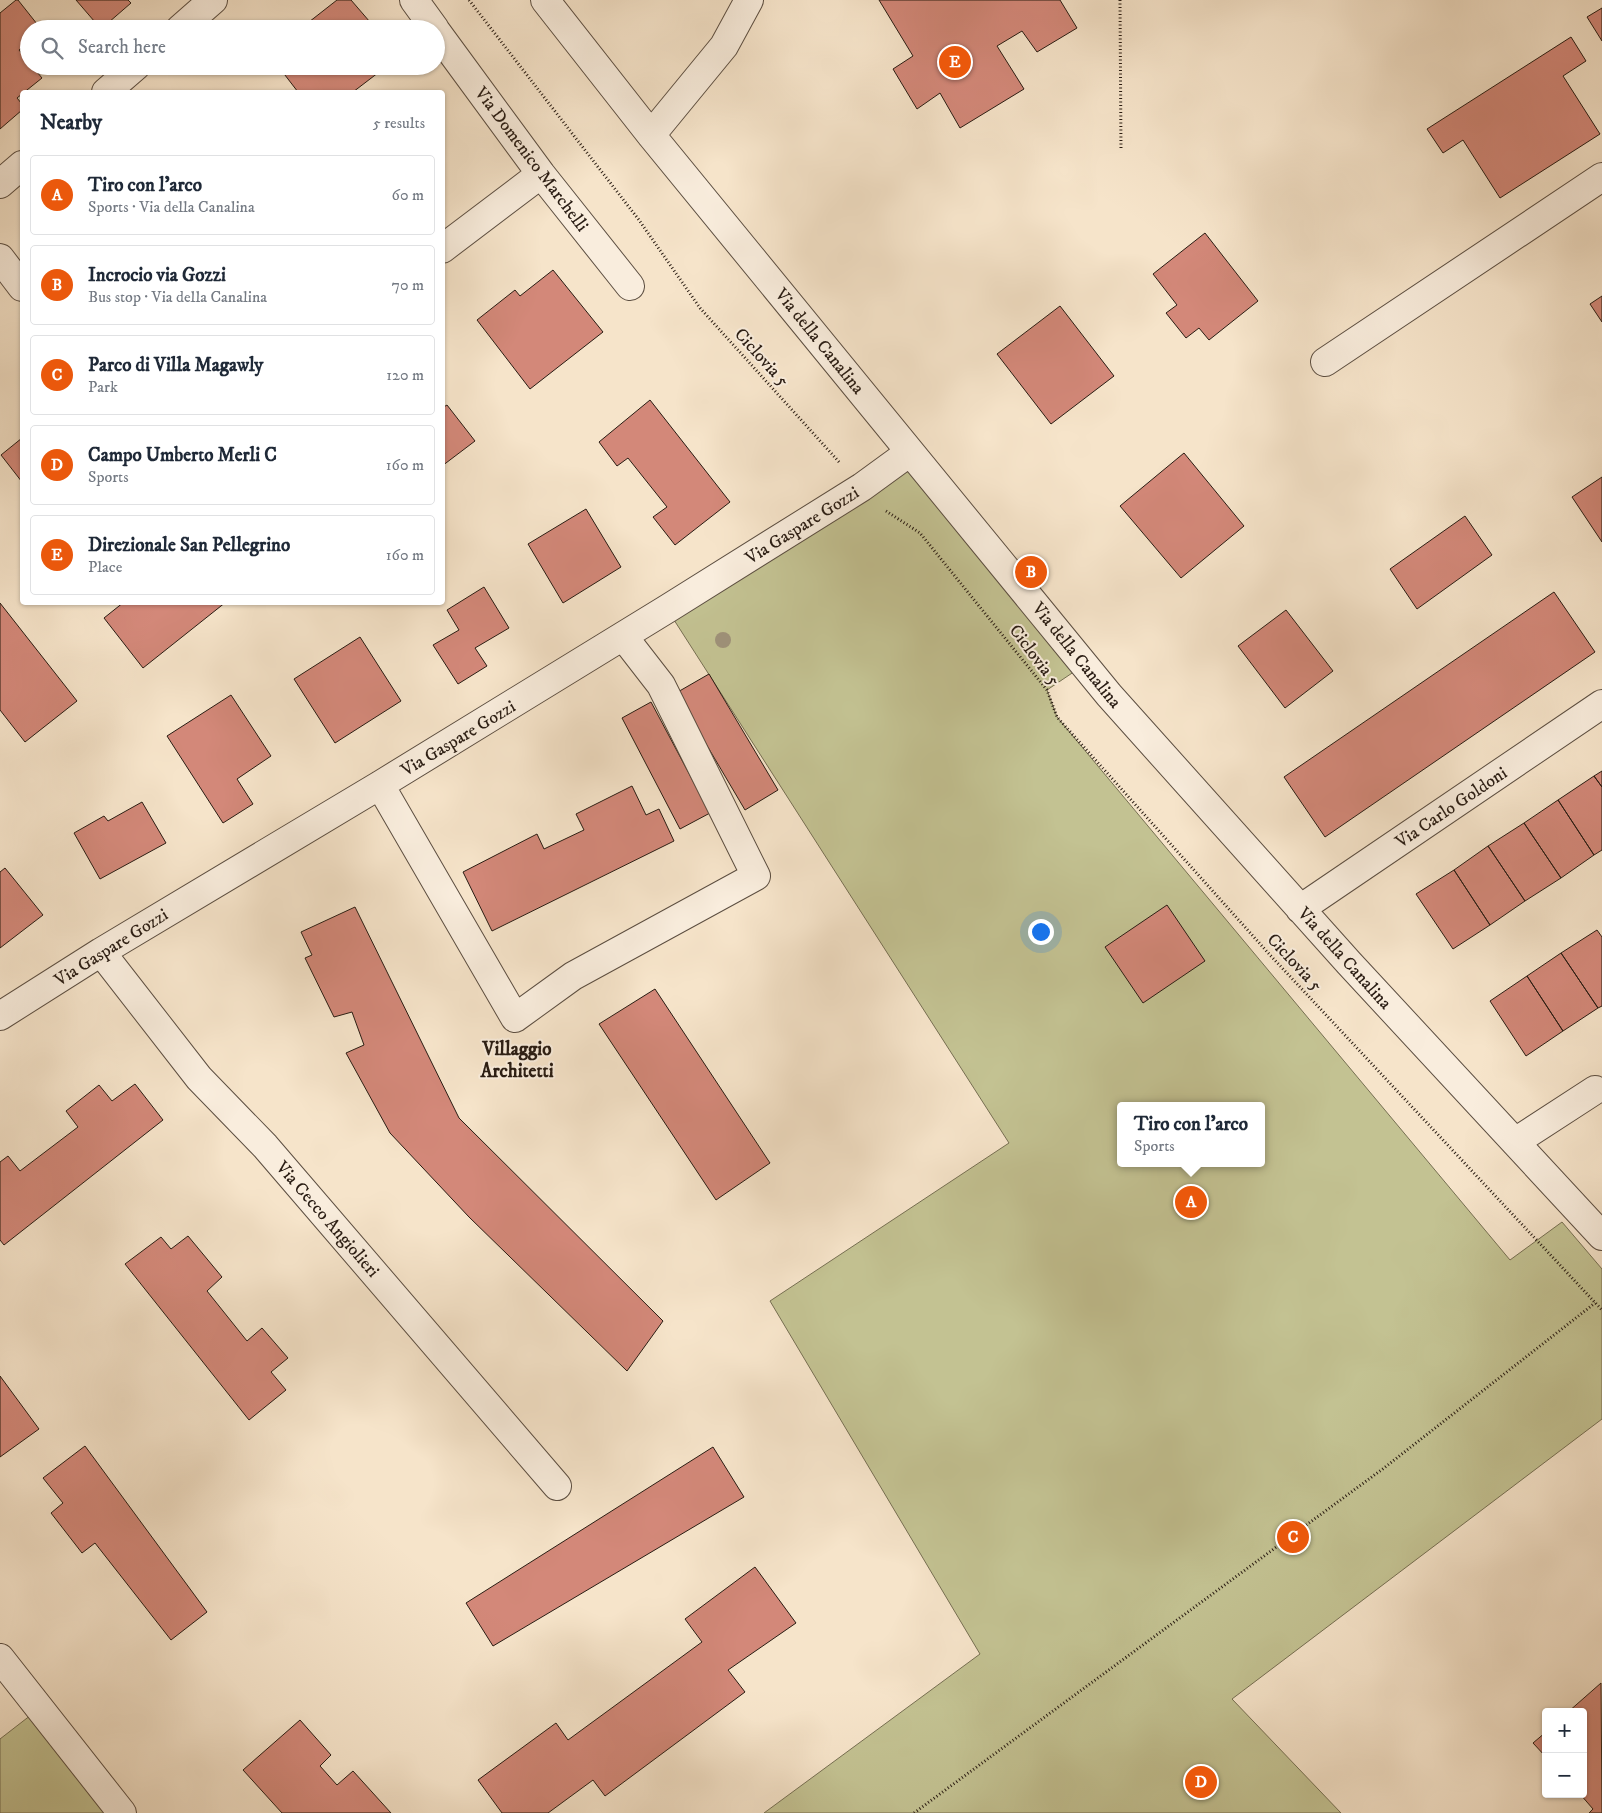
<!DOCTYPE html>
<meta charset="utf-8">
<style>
body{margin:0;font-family:"IM FELL DW Pica",serif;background:#f6f6f7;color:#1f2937}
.controls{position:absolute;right:15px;bottom:15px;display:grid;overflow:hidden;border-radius:5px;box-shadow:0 1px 4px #0004}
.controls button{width:45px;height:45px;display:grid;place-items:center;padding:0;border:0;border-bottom:1px solid #e0e1e3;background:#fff;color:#1f2937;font:25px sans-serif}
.you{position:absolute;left:1040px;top:931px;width:18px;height:18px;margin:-12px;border:4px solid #fff;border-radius:50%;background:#1a73e8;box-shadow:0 0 0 8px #1a73e833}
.badge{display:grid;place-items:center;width:32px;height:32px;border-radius:50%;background:#ea580c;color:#fff;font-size:16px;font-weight:700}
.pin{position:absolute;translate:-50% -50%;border:2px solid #fff;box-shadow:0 1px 5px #0006}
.popup{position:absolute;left:1117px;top:1102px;width:148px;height:65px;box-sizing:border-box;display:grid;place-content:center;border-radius:5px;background:#fff;filter:drop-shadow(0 1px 4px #0005);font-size:16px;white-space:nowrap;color:#747a83}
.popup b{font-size:19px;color:#1f2937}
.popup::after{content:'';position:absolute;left:50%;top:100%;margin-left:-10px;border:10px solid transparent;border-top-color:#fff}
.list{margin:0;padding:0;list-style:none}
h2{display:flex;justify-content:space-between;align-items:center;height:65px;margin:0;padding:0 20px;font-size:21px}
h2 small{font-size:16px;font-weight:400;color:#747a83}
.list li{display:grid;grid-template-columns:32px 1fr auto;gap:15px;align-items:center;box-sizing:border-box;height:80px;margin:0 10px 10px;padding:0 10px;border:1px solid #e0e1e3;border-radius:5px}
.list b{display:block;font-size:19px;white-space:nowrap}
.list p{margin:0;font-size:16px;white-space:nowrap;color:#747a83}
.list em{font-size:16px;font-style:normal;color:#747a83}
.icon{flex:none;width:28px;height:28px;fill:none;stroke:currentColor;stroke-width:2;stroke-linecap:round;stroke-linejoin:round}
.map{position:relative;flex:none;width:1602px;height:1813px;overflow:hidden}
.search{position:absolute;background:#fff;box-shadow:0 1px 4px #0004;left:20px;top:20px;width:425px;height:55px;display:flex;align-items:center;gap:12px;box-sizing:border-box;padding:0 18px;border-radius:28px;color:#747a83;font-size:19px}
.panel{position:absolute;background:#fff;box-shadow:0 1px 4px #0004;left:20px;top:90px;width:425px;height:515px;border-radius:5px}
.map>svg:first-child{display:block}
.green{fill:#c3c292;stroke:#766f52;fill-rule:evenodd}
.building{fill:#d38879;stroke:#291c13}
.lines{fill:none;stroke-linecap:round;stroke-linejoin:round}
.minor-casing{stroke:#5c4e41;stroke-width:30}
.path{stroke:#291c13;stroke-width:3;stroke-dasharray:1 2.5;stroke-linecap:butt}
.minor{stroke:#f9eddd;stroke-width:28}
.tree{fill:#9f927a}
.labels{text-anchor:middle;stroke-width:4;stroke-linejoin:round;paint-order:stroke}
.street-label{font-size:18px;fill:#291c13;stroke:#f9eddd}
.neighbourhood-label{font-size:19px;font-weight:bold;fill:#291c13;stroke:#f9eddd}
</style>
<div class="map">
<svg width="1602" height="1813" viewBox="0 0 1602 1813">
<rect width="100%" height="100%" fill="#f6e4ca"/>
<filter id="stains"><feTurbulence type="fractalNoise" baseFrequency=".004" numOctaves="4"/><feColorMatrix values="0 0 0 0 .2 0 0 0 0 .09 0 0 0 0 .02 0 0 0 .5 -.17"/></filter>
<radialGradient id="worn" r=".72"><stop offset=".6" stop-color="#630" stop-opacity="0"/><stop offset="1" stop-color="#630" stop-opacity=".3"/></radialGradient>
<!-- green -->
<path class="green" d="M910,452L1084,665L1047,690L1057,717L1510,1260L1562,1222L1602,1269V1419L1232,1699L1341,1813H764L980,1654L770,1301L1009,1143L667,609ZM1121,1106H1261V1163H1121Z
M40,1708L122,1813H0V1739Z"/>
<!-- building -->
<path class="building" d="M16,0H18L41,29H29V42L19,50L29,62V66H32L42,78L17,98L22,104V110L0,129V13Z
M76,0H128L131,3L101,29Z
M337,0H351L376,29H300Z
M879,0H1060L1077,28L1037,52L1022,31L997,46L1024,89L960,128L940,93L917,109L893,69L913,56Z
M1602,8V41L1587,17Z
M1571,37L1586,61L1563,76L1600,134L1500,198L1463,140L1443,153L1427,129Z
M278,66H387L353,92H298Z
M1205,233L1258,301L1209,340L1199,328L1186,338L1166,313L1177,305L1153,274Z
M553,270L603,332L530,389L477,320L515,290L520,296Z
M1602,296V322L1590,304Z
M1060,306L1114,376L1051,424L997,354Z
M650,400L730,502L675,545L653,517L667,507L628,458L617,466L599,442Z
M447,405L475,441L442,466V408Z
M22,438V482L1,455Z
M1184,453L1244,526L1181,578L1120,506Z
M1602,477V542L1572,497Z
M586,509L621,567L563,603L528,544Z
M1465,516L1492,555L1417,609L1390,569Z
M484,587L509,628L475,648L487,666L458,684L433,645L459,630L447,610Z
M1554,592L1595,652L1325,837L1284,777Z
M124,602H226L143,668L104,618Z
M0,603L77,701L25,742L0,710Z
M1286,610L1333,671L1285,708L1238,646Z
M360,637L401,701L335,743L294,679Z
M709,674L778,790L745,810L676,693Z
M231,695L271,756L237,779L253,804L223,823L167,736Z
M651,702L710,813L680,829L622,718Z
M1602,771V787L1594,776Z
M1594,776L1602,787V850L1594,855L1558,800Z
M632,786L646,815L659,809L674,841L492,931L463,872L537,834L544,849L584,830L576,814Z
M1558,800L1594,855L1561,878L1524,823Z
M142,802L166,843L100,879L74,833L104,816L108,821Z
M1524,823L1561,878L1525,901L1488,846Z
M1488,846L1525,901L1490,925L1454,870Z
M5,868L43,915L0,948V872Z
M1454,870L1490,925L1453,949L1416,894Z
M1167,905L1205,961L1143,1003L1105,947Z
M355,907L459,1118L663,1321L627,1371L469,1217L390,1133L346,1053L364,1045L352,1012L334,1017L305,958L312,955L301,932Z
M1597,930L1602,937V1006L1598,1008L1561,953Z
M1561,953L1598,1008L1563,1031L1527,976Z
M1527,976L1563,1031L1526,1056L1490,1001Z
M655,989L770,1163L716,1200L599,1024Z
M135,1084L163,1120L4,1245L0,1240V1162L8,1156L20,1171L78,1127L66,1111L99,1085L112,1101Z
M188,1236L222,1277L207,1291L247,1341L262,1328L288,1358L271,1372L286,1390L249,1420L125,1264L161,1237L171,1249Z
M0,1376L39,1429L0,1457Z
M85,1446L207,1612L171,1640L95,1543L82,1553L51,1513L63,1503L43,1478Z
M713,1447L744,1497L493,1646L466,1603Z
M755,1567L796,1623L728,1670L745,1692L605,1796L593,1780L548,1813H502L478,1780L556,1723L568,1740L702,1642L685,1619Z
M1601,1683L1602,1813H1589L1593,1809L1580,1794H1583V1712H1568Z
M300,1720L331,1755L320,1766L337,1785L353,1771L391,1813H282L243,1770Z
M1546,1732V1757L1533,1743Z"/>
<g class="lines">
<!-- minor casing -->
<g class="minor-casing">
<path id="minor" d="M414,0L435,29
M545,0L651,135L1109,695L1349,963L1602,1236
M180,29L213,0
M436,31L541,174L630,286
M106,92L136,66
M651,135L724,46L749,0
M0,184L22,165
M442,249L541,174
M0,258L22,287
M1325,362L1602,177
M380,785L515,1018L573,976L756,876L661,685L623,636
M1300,909L1602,704
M101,952L199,1078L265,1146L557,1486
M0,1016L101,952L380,785L667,609L862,487L910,452
M1515,1142L1595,1090
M0,1658L122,1813"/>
</g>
<!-- path -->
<path class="path" d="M469,0L639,220L700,308L840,463
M1120,0L1121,150
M886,511L920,533L1047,690L1057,717L1270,955L1602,1310
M914,1813L1384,1468L1595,1303"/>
<!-- minor -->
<use href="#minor" class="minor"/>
</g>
<!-- trees -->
<circle class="tree" cx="723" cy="640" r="8"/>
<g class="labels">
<!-- street labels -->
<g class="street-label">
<text transform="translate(532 159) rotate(53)" y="6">Via Domenico Marchelli</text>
<text transform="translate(820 341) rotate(51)" y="6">Via della Canalina</text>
<text transform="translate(762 357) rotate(48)" y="6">Ciclovia 5</text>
<text transform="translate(802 525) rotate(-32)" y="6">Via Gaspare Gozzi</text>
<text transform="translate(1035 655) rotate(53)" y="6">Ciclovia 5</text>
<text transform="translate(1077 655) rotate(51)" y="6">Via della Canalina</text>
<text transform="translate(458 738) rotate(-31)" y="6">Via Gaspare Gozzi</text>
<text transform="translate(1451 807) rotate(-34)" y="6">Via Carlo Goldoni</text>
<text transform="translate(111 947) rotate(-32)" y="6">Via Gaspare Gozzi</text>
<text transform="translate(1345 958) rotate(48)" y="6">Via della Canalina</text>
<text transform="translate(1295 962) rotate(47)" y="6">Ciclovia 5</text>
<text transform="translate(328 1219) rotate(49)" y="6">Via Cecco Angiolieri</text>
</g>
<!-- neighbourhood labels -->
<g class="neighbourhood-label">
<text x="517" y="1055">Villaggio<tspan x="517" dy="22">Architetti</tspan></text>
</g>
</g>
<rect width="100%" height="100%" filter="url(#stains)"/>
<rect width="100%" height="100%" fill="url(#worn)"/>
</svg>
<div class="controls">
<button>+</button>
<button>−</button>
</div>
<div class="you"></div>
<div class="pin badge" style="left:1191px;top:1202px">A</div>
<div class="popup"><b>Tiro con l'arco</b>Sports</div>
<div class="pin badge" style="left:1031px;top:572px">B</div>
<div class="pin badge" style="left:1293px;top:1537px">C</div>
<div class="pin badge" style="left:1201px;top:1782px">D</div>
<div class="pin badge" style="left:955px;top:62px">E</div>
<div class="search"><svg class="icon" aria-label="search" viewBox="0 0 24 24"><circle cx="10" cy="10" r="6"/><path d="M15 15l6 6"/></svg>Search here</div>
<section class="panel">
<h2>Nearby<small>5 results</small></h2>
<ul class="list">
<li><span class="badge">A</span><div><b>Tiro con l'arco</b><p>Sports · Via della Canalina</p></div><em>60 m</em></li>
<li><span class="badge">B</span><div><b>Incrocio via Gozzi</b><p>Bus stop · Via della Canalina</p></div><em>70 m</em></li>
<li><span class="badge">C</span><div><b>Parco di Villa Magawly</b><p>Park</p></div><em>120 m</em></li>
<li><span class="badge">D</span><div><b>Campo Umberto Merli C</b><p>Sports</p></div><em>160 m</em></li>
<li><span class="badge">E</span><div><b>Direzionale San Pellegrino</b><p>Place</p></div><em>160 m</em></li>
</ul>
</section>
</div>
